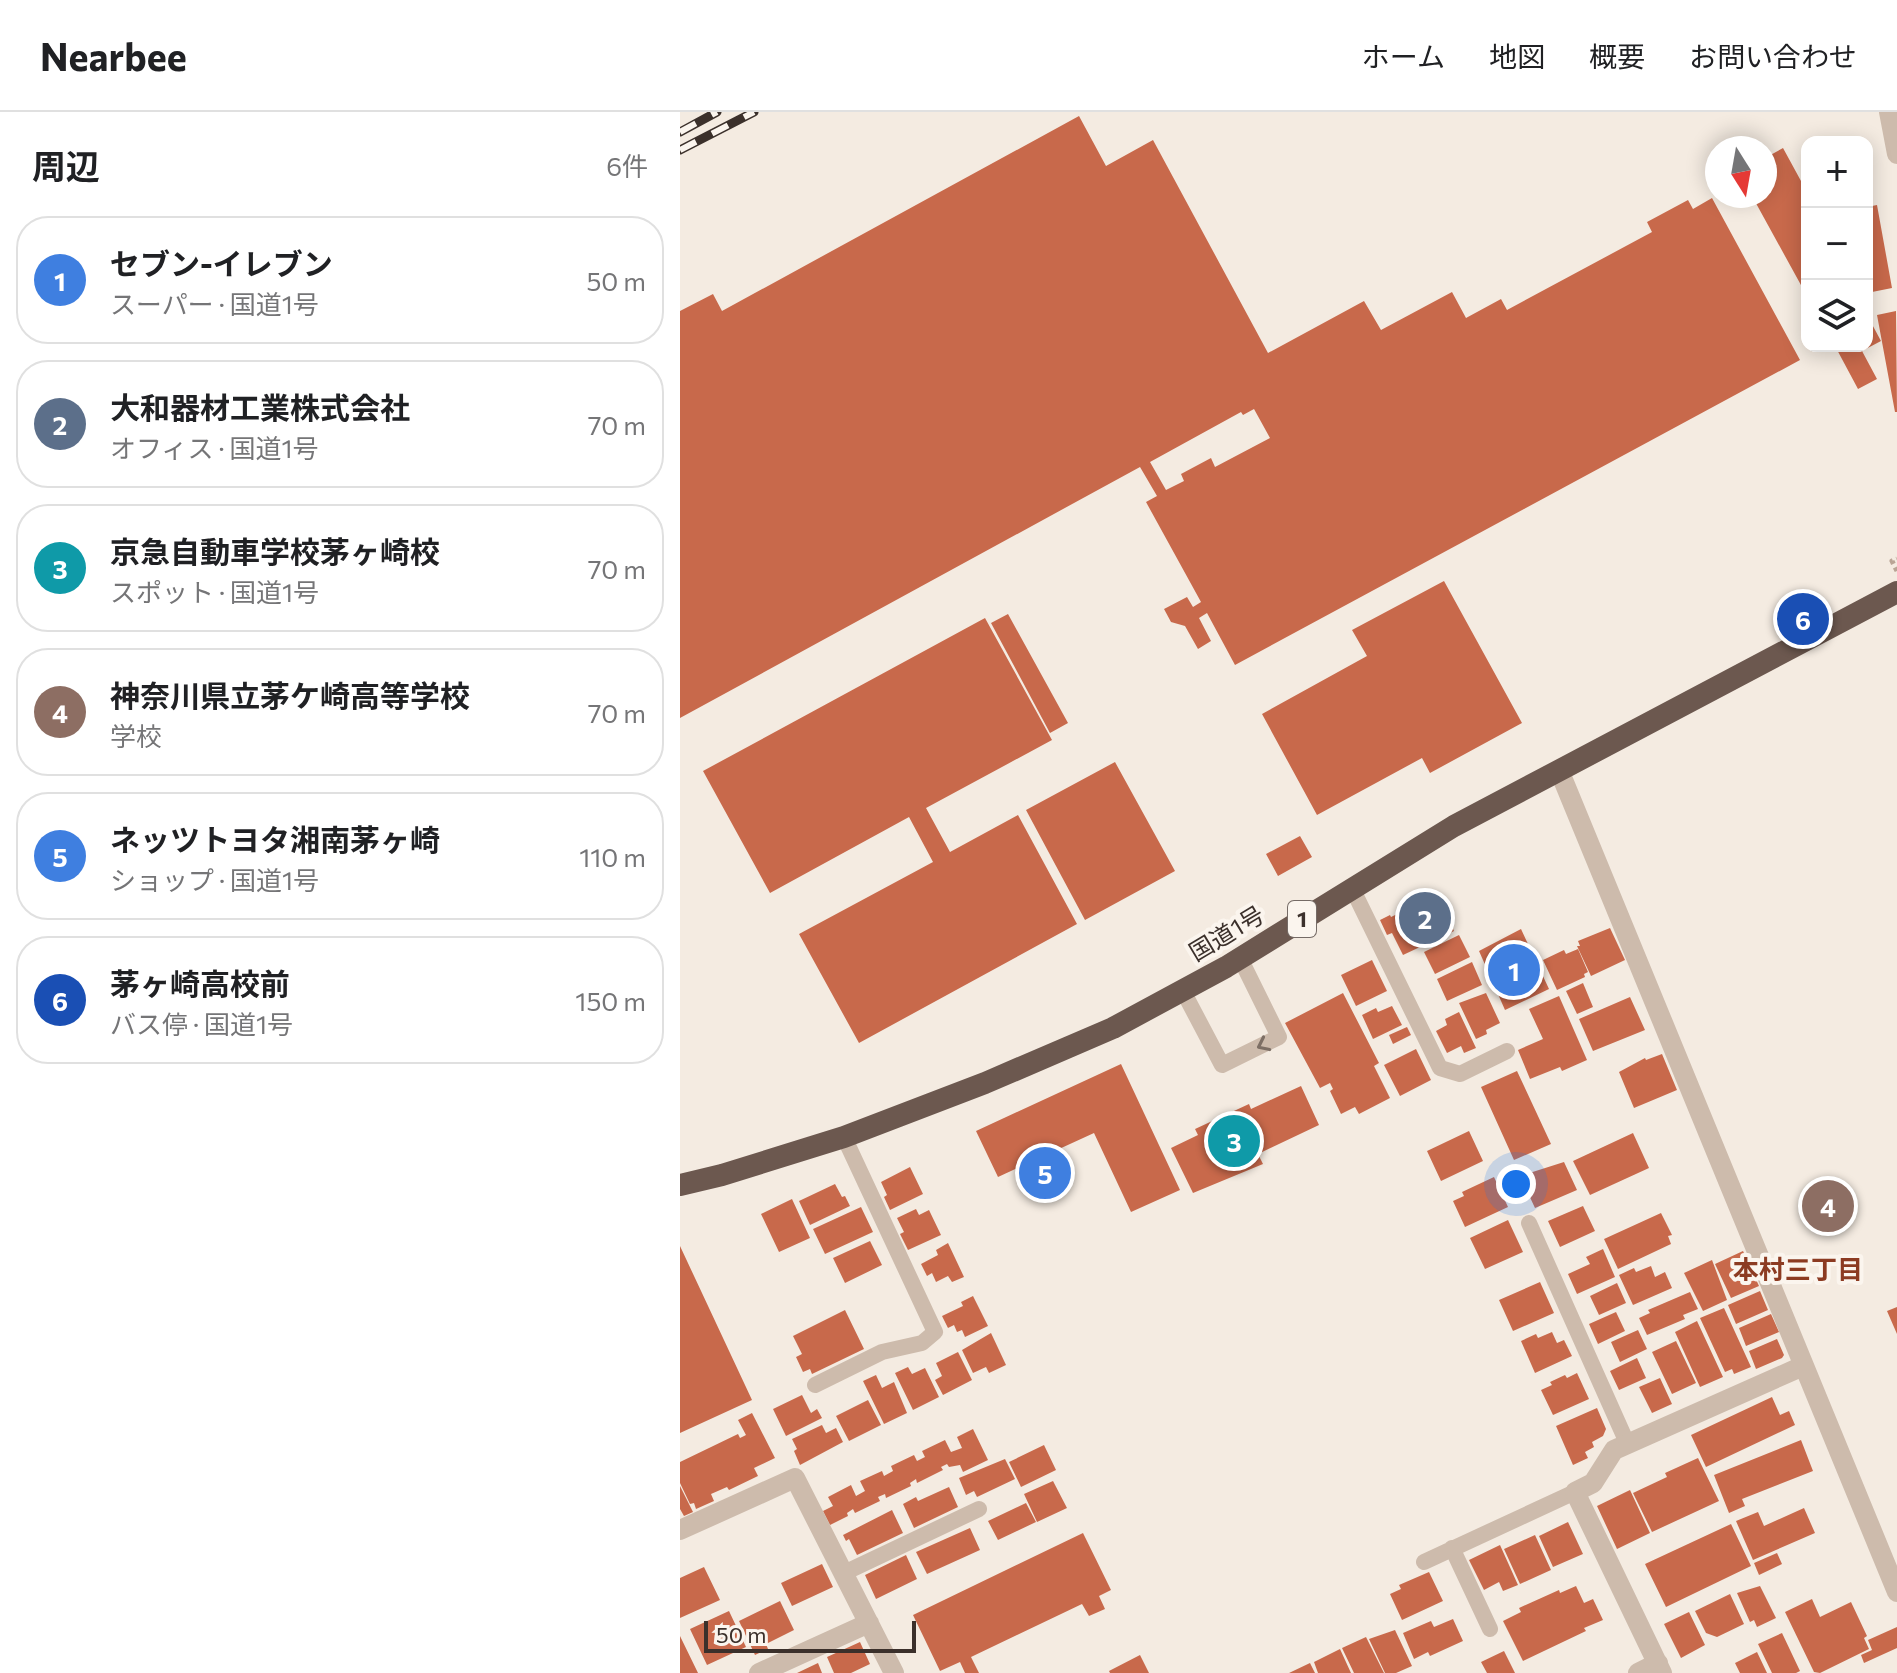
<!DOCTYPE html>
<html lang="ja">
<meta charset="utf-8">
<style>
body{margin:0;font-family:Commissioner,"Noto Sans JP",sans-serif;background:#f2f2f2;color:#202124}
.controls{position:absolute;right:24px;top:24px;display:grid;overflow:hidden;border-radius:16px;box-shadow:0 4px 20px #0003}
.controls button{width:72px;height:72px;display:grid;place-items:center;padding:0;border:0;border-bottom:2px solid #e0e0e0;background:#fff;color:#202124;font:40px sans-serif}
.compass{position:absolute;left:1025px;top:24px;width:72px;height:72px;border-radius:50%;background:#fff;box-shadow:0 4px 20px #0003;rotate:169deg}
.scale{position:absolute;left:24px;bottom:20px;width:212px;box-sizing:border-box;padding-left:8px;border:4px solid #3b302b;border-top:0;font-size:22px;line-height:28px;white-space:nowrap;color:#3b302b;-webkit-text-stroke:6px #fbf5ee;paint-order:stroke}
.you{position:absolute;left:836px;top:1072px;width:28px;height:28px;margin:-20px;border:6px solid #fff;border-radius:50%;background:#1a73e8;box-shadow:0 0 0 12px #1a73e833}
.badge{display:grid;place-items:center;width:52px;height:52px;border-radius:50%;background:#b45309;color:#fff;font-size:26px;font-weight:700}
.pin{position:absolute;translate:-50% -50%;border:4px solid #fff;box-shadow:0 2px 8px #0006}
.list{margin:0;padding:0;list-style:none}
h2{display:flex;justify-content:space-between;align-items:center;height:104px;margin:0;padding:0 32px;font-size:34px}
h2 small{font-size:26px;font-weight:400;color:#757577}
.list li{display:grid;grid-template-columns:52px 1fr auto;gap:24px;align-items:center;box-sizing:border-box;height:128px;margin:0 16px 16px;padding:0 16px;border:2px solid #e0e0e0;border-radius:32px}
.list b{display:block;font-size:30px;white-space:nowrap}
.list p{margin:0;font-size:26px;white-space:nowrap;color:#757577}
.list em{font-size:26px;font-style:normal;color:#757577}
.icon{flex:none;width:44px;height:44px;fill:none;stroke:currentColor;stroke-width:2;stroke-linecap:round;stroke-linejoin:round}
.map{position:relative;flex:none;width:1217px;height:1561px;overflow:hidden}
header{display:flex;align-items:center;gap:48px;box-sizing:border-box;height:112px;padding:0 40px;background:#fff;border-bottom:2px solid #e0e0e0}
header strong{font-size:38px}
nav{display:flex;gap:44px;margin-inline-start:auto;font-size:28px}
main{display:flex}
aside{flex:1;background:#fff}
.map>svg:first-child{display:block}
.building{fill:#c8694b;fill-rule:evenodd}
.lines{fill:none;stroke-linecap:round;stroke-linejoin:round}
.path{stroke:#b9a596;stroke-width:5;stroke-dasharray:4 4;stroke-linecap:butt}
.service{stroke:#cdbbac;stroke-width:16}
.minor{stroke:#cdbbac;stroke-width:20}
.trunk{stroke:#6c584f;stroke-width:22}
.rail-casing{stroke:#3b302b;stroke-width:9}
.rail{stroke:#fbf5ee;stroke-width:6;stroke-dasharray:18;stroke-linecap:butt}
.oneway{stroke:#7d6f65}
.labels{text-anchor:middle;stroke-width:8;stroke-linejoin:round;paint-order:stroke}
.shield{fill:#fbf5ee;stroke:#756b66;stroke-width:2}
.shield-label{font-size:22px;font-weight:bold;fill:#3b302b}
.street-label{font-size:24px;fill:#3b302b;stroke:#fbf5ee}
.neighbourhood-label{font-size:26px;font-weight:bold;fill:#8c3b22;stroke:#fbf5ee}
</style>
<header>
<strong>Nearbee</strong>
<nav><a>ホーム</a><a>地図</a><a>概要</a><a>お問い合わせ</a></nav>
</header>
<main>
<aside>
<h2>周辺<small>6件</small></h2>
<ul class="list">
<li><span class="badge" style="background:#3f7fe0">1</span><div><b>セブン-イレブン</b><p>スーパー · 国道1号</p></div><em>50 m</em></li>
<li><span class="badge" style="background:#5c6f8a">2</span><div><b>大和器材工業株式会社</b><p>オフィス · 国道1号</p></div><em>70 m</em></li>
<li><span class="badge" style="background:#0f9aa8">3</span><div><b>京急自動車学校茅ヶ崎校</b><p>スポット · 国道1号</p></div><em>70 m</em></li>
<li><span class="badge" style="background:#8d6e63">4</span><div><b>神奈川県立茅ケ崎高等学校</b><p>学校</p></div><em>70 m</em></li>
<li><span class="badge" style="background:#3f7fe0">5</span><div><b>ネッツトヨタ湘南茅ヶ崎</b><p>ショップ · 国道1号</p></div><em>110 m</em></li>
<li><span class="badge" style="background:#1a4fb4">6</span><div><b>茅ヶ崎高校前</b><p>バス停 · 国道1号</p></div><em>150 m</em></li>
</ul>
</aside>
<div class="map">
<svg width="1217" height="1561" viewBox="0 0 1217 1561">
<rect width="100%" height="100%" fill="#f4ebe1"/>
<!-- building -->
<path class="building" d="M399,4L426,54L473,28L588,241L684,189L701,218L772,180L786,206L821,187L827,198L972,120L967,110L1008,88L1013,97L1032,86L1120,248L555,553L527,501L519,506L531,529L518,537L505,514L491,510L484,497L507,485L513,495L521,490L466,390L477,384L460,355L0,606V199L33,182L42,199ZM574,297L590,326L535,355L531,346L501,362L504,369L486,378L470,350L561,300L563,303Z
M1103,36L1127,80V184L1072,84H1085V46Z
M1197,93L1212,176L1192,180L1187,152V95Z
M1216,199L1217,300H1215L1197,203Z
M1187,203L1201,229L1182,239L1197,267L1178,277L1155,234H1187Z
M764,469L842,611L750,661L742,646L637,703L582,602L687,544L672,518Z
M328,502L388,611L370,621L311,511Z
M305,506L372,628L246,696L270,740L338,703L397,812L179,931L119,822L253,750L229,705L90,781L23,659Z
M435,650L495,759L405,808L346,698Z
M620,724L632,745L598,764L586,742Z
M757,783L774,819L723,843L712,821L707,823L700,808L710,803L711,805Z
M930,816L945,848L911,864L897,834H900L898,829Z
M841,817L869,877L825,898L799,839Z
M779,823L790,845L755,862L744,840Z
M898,837L908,860L904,862L905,865L877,878L863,848L884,838L886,842Z
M692,848L707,879L676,894L661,863Z
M792,850L802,873L767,889L757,867Z
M903,871L913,895L897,902L886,879Z
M663,881L699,951L694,954L710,986L679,1002L675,995L661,1002L650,979L653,977L650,971L640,976L605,911Z
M806,881L820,911L806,918L807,922L796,927L779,891Z
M879,884L907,948L882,959L880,955L850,967L838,938L863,927L849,897Z
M950,885L965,918L913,939L899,907Z
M712,894L722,913L693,927L682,903L696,896L698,900Z
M779,900L796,936L784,941L781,934L767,941L756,919L767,913L765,907Z
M727,915L731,923L713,932L709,923Z
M736,937L751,968L720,984L704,953Z
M982,942L997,978L954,996L939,960L965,946L966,948Z
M441,952L500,1078L451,1100L414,1021L318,1065L296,1019Z
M837,959L871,1032L834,1048L801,975Z
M621,974L639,1013L578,1042L583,1052L513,1081L491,1036L518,1023L515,1017L569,992L571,997Z
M789,1019L803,1049L761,1069L747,1039Z
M953,1021L969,1056L910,1083L893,1049Z
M884,1050L897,1078L855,1096L840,1064Z
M230,1055L243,1082L210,1098L204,1085L207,1083L201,1070Z
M814,1065L828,1095L785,1115L773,1089L784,1084L782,1080Z
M155,1072L162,1085L165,1084L170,1094L130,1113L119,1089Z
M112,1087L130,1126L99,1140L81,1102Z
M903,1094L915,1119L880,1135L868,1109Z
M181,1095L193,1120L145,1142L133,1117Z
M236,1097L239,1103L249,1098L261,1123L228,1138L220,1122L224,1120L217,1106Z
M981,1101L992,1123L988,1124L991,1132L938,1157L924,1127Z
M828,1108L843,1140L805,1157L790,1126Z
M190,1129L202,1153L165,1171L153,1146Z
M268,1131L284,1165L272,1170L268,1164L256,1170L252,1161L247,1164L241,1152L258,1143L256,1138Z
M0,1134L72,1288L0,1321Z
M923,1137L935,1165L897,1182L888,1162L910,1152L906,1145Z
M1063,1139L1079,1174L1051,1186L1035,1152Z
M1032,1148L1047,1188L1023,1199L1004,1161Z
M971,1154L975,1165L985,1160L992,1176L953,1193L939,1163L954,1156L956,1160Z
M860,1170L874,1201L833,1219L819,1188Z
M937,1171L946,1191L919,1203L910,1184Z
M1080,1179L1088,1198L1056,1212L1048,1193Z
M1010,1180L1018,1197L1003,1203L1005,1207L967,1223L959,1206L970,1201L968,1198Z
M293,1184L308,1214L285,1225L282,1218L277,1220L274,1213L268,1216L262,1204L283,1194L281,1190Z
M1217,1195V1222L1207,1199Z
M1044,1196L1071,1255L1054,1262L1052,1257L1045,1260L1020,1206Z
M165,1198L184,1237L132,1262L130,1257L123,1260L116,1245L122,1242L113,1224Z
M936,1200L945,1219L918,1232L909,1212Z
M1091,1202L1099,1220L1066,1234L1059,1216Z
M1017,1209L1043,1265L1020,1275L995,1220Z
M958,1218L967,1237L940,1250L931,1230Z
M872,1220L877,1231L884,1228L892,1244L855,1261L841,1229L856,1222L858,1226Z
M311,1221L326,1253L309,1261L306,1255L293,1261L282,1238Z
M1097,1227L1104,1243L1102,1246L1076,1257L1069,1239Z
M996,1229L1016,1271L992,1282L972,1240Z
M278,1240L292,1268L263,1283L255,1268L262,1264L256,1251Z
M957,1246L966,1266L939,1278L930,1259Z
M228,1255L232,1262L245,1256L259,1285L233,1298L215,1261Z
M897,1261L909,1287L873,1303L861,1278L872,1273L870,1270L885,1263L887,1266Z
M196,1263L202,1276L214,1270L227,1301L204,1312L183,1269Z
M980,1266L992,1292L972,1301L959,1275Z
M122,1283L131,1301L137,1297L142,1306L106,1324L93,1297Z
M1092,1285L1100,1303L1109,1299L1115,1313L1026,1355L1011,1323Z
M188,1288L201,1313L169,1329L156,1304Z
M917,1296L926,1317L923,1324L912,1330L914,1335L905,1340L908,1346L893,1353L876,1314Z
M72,1301L95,1346L74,1356L78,1364L49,1378L47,1375L31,1382L34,1389L16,1397L14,1391L10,1392L0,1371V1350L58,1322L60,1326L66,1323L58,1308Z
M142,1313L146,1321L156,1316L163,1330L120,1353L114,1339L117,1337L112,1327Z
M293,1317L308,1348L283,1360L280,1353L269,1355L267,1352L261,1355L263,1358L237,1371L236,1367L230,1371L231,1374L206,1386L205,1382L198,1385L200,1389L175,1401L173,1397L167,1401L168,1404L150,1413L143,1399L153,1394L148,1385L171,1373L176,1384L185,1379L180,1369L202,1359L204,1364L213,1359L211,1354L234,1343L237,1349L245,1345L242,1339L265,1328L271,1340L282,1336L277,1325Z
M1121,1328L1133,1359L1062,1387L1065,1394L1049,1401L1034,1363Z
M364,1333L376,1358L341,1375L329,1350Z
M1018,1346L1039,1389L972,1420L953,1381L987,1365L985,1361Z
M325,1347L335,1367L297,1385L294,1379L286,1383L279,1366Z
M373,1369L387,1396L357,1410L344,1382Z
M0,1374L13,1400L4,1404L0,1397Z
M269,1375L278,1395L234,1416L223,1392L236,1385L238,1389Z
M950,1378L970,1421L937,1437L917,1394Z
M346,1391L356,1410L318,1428L308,1409Z
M1124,1396L1135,1421L1073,1448L1056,1409L1078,1400L1084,1414Z
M212,1398L223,1421L177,1443L169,1427L166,1429L163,1423Z
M888,1410L903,1442L873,1455L859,1424Z
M1051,1412L1071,1454L986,1495L965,1452Z
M290,1416L300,1438L247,1462L236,1440Z
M403,1421L431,1478L419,1484L425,1497L409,1504L402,1492L291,1545L299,1561H285L280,1550L260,1559L233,1503Z
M855,1423L871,1458L840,1472L824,1437Z
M820,1433L838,1473L823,1479L819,1470L804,1478L789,1448Z
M1097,1441L1102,1452L1079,1463L1074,1451Z
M226,1443L237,1467L196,1487L185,1463Z
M142,1452L153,1475L112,1494L101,1471Z
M24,1455L40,1488L0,1506V1466Z
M749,1460L763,1489L722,1508L710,1482L721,1477L719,1473Z
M896,1474L904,1491L913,1487L923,1508L904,1516L906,1519L843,1549L823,1509L841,1500L839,1496L879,1478L880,1481Z
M1080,1474L1096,1506L1077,1515L1074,1508L1070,1510L1057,1481Z
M1050,1482L1064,1512L1037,1525L1026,1521L1015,1499Z
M1132,1487L1140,1505L1171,1490L1187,1524L1184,1526L1189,1537L1140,1561L1134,1560L1105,1500Z
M100,1489L114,1518L86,1532L88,1537L75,1543L59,1509Z
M49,1499L66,1535L27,1553L10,1517Z
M1009,1500L1025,1533L1001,1546L984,1512Z
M773,1507L783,1529L750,1544L748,1540L734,1547L723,1521L751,1509L754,1515Z
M1217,1515V1536L1184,1551L1181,1543L1192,1538L1188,1528Z
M715,1518L732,1554L716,1561H705L689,1527Z
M1102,1521L1120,1559L1116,1561H1092L1078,1532Z
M0,1524L18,1561H0Z
M686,1525L704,1561H674L662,1536Z
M180,1530L190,1552L171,1561H154L147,1545Z
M660,1537L671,1561H638L634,1550Z
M824,1539L835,1561H807L801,1550Z
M1077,1540L1087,1561H1060L1055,1551Z
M460,1543L469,1561H430L429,1559Z
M138,1551L142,1561H117Z
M630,1551L635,1561H609Z"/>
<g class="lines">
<!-- path -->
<path class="path" d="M1217,459L1212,449L1217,447"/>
<!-- service -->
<path class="service" d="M672,776L760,956L780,962L827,939
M503,879L542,953L599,925L560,846
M849,1111L948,1333
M135,1273L202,1240L242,1231L255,1220L164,1025
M772,1436L810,1517
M744,1450L895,1380
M164,1461L299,1397"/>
<!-- minor -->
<path class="minor" d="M1209,0L1217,42
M879,658L1217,1480
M0,1418L115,1366L214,1561
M79,1561L189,1511
M958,1561L978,1551
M982,1561L895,1380L913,1371L934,1338L1123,1254"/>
<!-- trunk -->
<path class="trunk" d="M0,1073L42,1063L164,1025L305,971L433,916L546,855L774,714L1217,480"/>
<!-- rail casing -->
<g class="rail-casing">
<path id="rail" d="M0,20L37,0
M0,38L74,0"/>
</g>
<!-- rail -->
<use href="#rail" class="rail"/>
</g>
<!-- one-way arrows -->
<defs><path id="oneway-chevron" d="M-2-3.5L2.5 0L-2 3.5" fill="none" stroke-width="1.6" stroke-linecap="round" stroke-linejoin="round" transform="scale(2)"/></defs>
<use class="oneway" href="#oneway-chevron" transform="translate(583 933) rotate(154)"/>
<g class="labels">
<!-- shield labels -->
<rect class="shield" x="608" y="789" width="28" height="36" rx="6"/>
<g class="shield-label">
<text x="622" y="815">1</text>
</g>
<!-- street labels -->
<g class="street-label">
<text transform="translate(547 822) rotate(-31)" y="8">国道1号</text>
</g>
<!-- neighbourhood labels -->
<g class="neighbourhood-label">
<text x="1118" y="1167">本村三丁目</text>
</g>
</g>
</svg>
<div class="controls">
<button>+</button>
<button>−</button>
<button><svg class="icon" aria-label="layers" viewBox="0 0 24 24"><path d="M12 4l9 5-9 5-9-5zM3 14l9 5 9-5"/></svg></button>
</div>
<svg class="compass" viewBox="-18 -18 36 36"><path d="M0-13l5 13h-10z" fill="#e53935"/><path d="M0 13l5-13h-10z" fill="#757577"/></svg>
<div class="scale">50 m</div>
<div class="you"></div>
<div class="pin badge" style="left:834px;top:858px;background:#3f7fe0">1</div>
<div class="pin badge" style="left:745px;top:806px;background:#5c6f8a">2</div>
<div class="pin badge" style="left:554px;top:1029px;background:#0f9aa8">3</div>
<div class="pin badge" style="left:1148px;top:1094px;background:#8d6e63">4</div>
<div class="pin badge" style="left:365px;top:1061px;background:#3f7fe0">5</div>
<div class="pin badge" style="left:1123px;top:507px;background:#1a4fb4">6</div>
</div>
</main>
